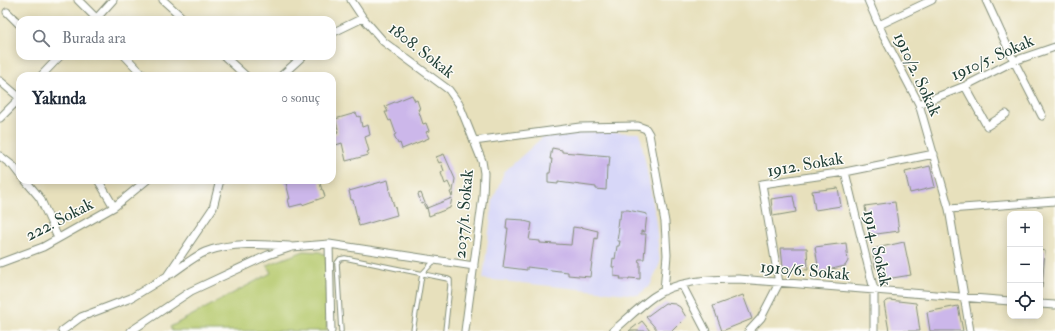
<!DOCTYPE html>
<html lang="tr">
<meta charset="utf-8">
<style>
body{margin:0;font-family:"IM FELL Double Pica",serif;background:#f2f2f3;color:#1f2937}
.controls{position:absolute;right:12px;bottom:12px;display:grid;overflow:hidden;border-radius:8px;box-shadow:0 2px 10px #0003}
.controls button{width:36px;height:36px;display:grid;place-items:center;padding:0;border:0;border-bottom:1px solid #e0e1e3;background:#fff;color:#1f2937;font:20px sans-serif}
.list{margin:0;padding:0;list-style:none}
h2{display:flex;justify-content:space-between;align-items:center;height:52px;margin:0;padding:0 16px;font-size:17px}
h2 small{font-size:13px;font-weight:400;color:#747a83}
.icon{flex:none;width:22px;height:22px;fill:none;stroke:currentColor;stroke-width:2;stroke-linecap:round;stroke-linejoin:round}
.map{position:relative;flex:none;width:1055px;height:331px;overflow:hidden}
.search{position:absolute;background:#fff;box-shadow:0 2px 10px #0003;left:16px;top:16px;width:320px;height:44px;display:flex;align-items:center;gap:10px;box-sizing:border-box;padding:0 14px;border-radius:12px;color:#747a83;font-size:15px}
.panel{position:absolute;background:#fff;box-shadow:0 2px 10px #0003;left:16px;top:72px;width:320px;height:112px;border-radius:12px}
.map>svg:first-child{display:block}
.built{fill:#d7d7f8}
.green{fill:#b6c96d;stroke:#6a8350}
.building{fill:#ccb7ea}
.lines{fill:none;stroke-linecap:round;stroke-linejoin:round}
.service-casing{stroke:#838e78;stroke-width:5.5}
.minor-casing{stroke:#838e78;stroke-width:9}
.service{stroke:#fff;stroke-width:3.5}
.minor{stroke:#fff;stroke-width:7}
.labels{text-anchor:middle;stroke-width:3;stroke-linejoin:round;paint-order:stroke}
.street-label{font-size:17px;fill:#1f3d34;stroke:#fdfcf7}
</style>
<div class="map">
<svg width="1055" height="331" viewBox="0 0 1055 331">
<rect width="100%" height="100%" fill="#fdfcf7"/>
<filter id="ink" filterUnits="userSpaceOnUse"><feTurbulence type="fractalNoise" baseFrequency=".025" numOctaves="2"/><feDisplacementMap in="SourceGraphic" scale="8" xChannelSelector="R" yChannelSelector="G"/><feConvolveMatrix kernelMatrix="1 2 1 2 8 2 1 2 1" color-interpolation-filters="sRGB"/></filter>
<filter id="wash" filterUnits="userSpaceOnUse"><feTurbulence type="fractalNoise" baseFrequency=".012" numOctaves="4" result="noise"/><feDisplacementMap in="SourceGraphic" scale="16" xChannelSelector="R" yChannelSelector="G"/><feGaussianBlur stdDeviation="0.9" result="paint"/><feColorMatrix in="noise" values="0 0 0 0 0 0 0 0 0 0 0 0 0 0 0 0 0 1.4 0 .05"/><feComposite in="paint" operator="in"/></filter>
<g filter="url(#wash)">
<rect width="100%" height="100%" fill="#e7e0bc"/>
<!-- built -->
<path class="built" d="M576,131L640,133L655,214L660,263L650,286L638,295L483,279L493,200L504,172L545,135Z"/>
<!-- green -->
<path class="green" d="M304,251L320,252L326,255L327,331H172L170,327L271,273L267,265Z"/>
<g id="blocks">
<!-- building -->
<path class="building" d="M412,95L415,101L417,100L420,109H418L423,124L426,123L429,131L426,132L429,138L402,149L400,143L398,144L394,135L396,134L391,120L389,121L385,112H388L385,106Z
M356,113L358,117L360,116L362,127L368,125L370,135L365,137L369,151L367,152L369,155L346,161L342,143L336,145L334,135L338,133L337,129H338L335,119Z
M552,148L562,150V152L610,156L609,166H607L606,190L596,189V187L558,182V184L548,183V173H550L552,159H550Z
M444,154L455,179L452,197L450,192L452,191L448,182L445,184L441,173L444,171L441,162L439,163L436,157Z
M930,166L935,187L910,193L905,172Z
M283,180H319L322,190H323L325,197L302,205V204L290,207L288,199H290L286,183H284Z
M388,180L390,189H389L394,206L395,207L397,215L359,226L353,200H351L349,191Z
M838,188L841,206L815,210L812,191Z
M421,193L427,208L452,198L450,208L429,216L427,208L426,209L423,203L421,204L418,194Z
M793,196L796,212L773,216L771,199Z
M895,202L899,231L869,235L865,206Z
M621,210H628L647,214L645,232L641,231V234H646L644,259H639L638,261L640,262V279L629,278V279H620L621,277L614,276V267H612L613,258L615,259L617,246H619L620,241H617L619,228L617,227L618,219H620Z
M507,219L524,220V221L532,223L529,240L540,241V243L571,245L573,227L580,228L581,227L598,231L597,239L595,238L590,277L568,275V272L527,267V270L503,267L508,228H506Z
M904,242L911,275L886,279L875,267L872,249Z
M846,243L848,261L845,266L819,272L815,247Z
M781,248H807L808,270L783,268Z
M1040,250L1045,251L1042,288H1040Z
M743,295L752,319L722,331L713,306Z
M889,300L916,303L920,331H889L884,303Z
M665,303L675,304L680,307L686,317L672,331H658L646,317Z
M958,306L963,331H930L927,312Z
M642,321L650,331H629Z"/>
</g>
</g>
<g filter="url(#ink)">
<use href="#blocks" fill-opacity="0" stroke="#838e78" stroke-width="1"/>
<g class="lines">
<!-- service casing -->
<g class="service-casing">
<path id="service" d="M341,331L337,263L340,259L345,258L448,279L450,280V286L445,331
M413,331L422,274L434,261"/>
</g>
<!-- minor casing -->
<g class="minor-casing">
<path id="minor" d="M78,0L98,20
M163,0L185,20
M351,0L363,18L384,42L449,90L459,104L482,161L484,173L483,196L465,331
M868,0L884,37L919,104L949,209L970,331
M986,0L1014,61L1042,116
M7,12L20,25
M95,20L113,0
M879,25L932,0
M332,33L363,18
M125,56L144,76
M224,56L246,76
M41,76L60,56
M281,76L303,56
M0,81L20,98
M965,86L987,126L1006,114
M919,104L965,86L1014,61L1055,47
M0,118L20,98
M474,141L580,127L638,126L646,129L649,134L665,222L667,255L664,291
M0,156L13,166L20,175
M845,172L874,290V331
M25,180L40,198L58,238
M98,180L114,207
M949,209L1055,201
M329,244L331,331
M0,263L43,247L114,207L147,180
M171,274C182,267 193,257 205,252C231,242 263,244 289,246
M682,285L706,331
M1040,304L1055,305
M62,331L81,317L131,298L167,276L213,208L220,180
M131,331L191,291L268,255L292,247L329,244L474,266
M613,331C626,320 639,307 653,297C677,280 711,279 739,279L1010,301
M749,331L761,318L779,283L762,184L845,172L934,154"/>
</g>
<!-- service -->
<use href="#service" class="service"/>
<!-- minor -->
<use href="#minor" class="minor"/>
</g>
</g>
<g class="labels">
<!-- street labels -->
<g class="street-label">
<text transform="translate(422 50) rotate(38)" y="6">1808. Sokak</text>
<text transform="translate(992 57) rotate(-24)" y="6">1910/5. Sokak</text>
<text transform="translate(918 74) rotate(65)" y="6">1910/2. Sokak</text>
<text transform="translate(805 164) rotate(-10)" y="6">1912. Sokak</text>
<text transform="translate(463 214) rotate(-85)" y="6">2037/1. Sokak</text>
<text transform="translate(59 219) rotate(-27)" y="6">222. Sokak</text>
<text transform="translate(878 248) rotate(77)" y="6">1914. Sokak</text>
<text transform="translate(805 270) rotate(5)" y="6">1910/6. Sokak</text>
</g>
</g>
</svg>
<div class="controls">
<button>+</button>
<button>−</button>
<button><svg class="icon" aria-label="locate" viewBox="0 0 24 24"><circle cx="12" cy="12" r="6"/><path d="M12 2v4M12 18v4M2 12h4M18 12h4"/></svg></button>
</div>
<div class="search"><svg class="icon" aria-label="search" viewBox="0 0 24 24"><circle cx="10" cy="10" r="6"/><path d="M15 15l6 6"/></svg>Burada ara</div>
<section class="panel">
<h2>Yakında<small>0 sonuç</small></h2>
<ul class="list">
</ul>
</section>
</div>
